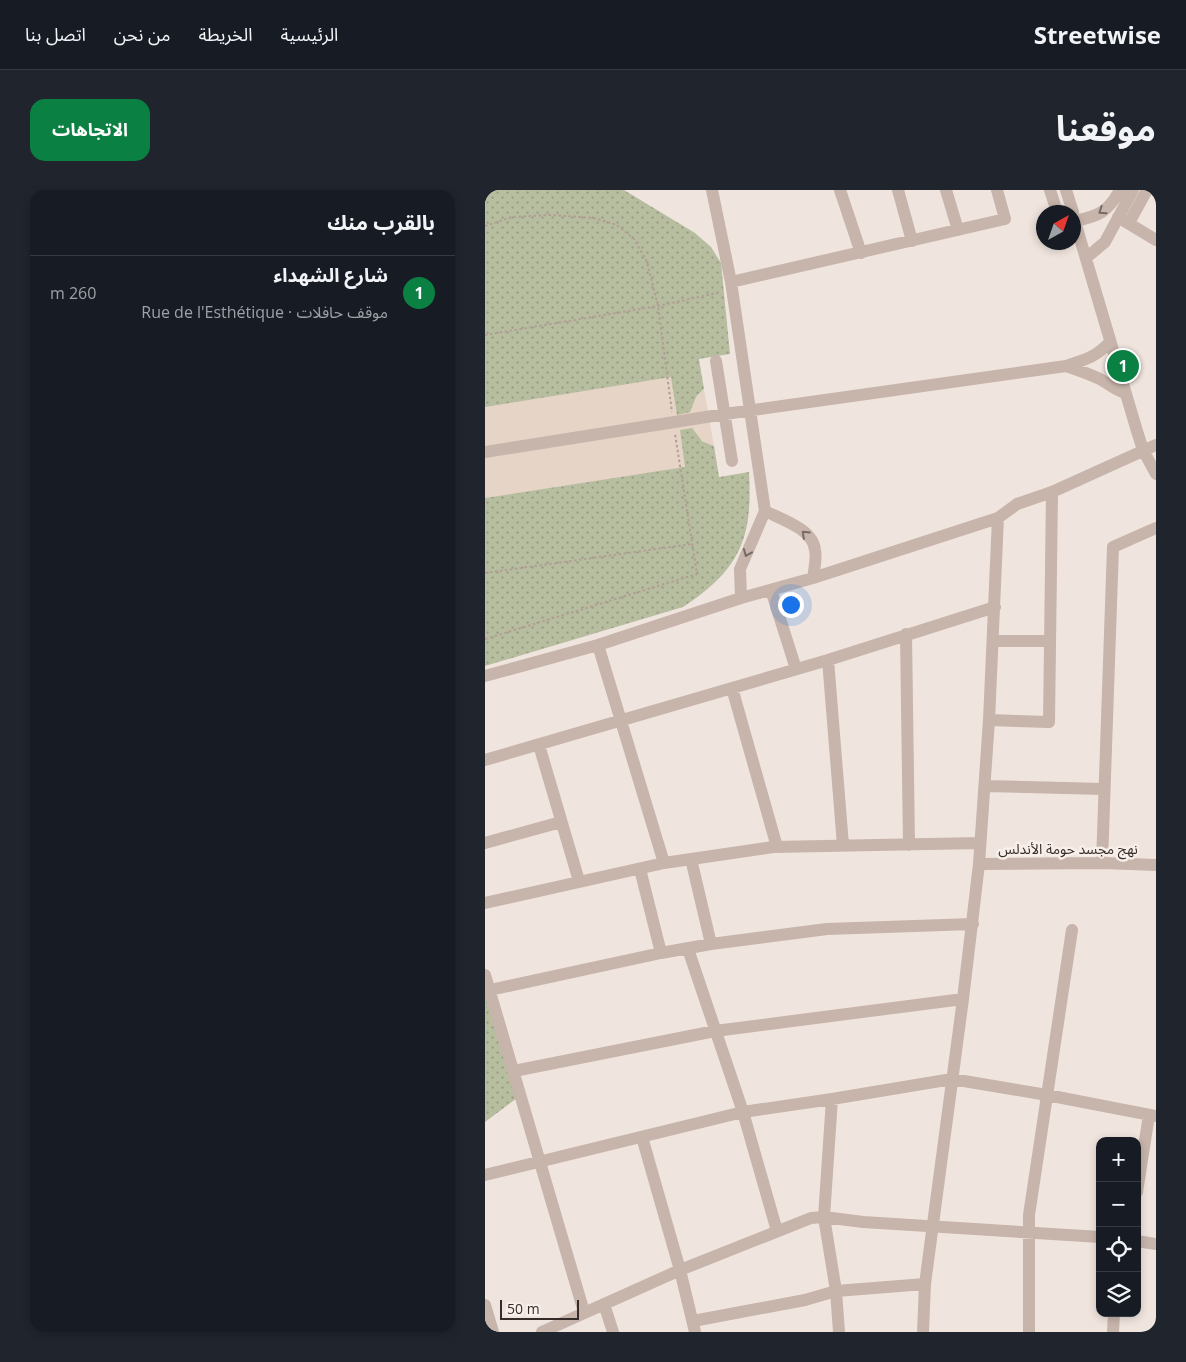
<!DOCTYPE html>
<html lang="ar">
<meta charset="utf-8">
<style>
body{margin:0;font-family:"Open Sans","Noto Sans Arabic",sans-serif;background:#20242c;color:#f1f3f6;direction:rtl}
.controls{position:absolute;right:15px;bottom:15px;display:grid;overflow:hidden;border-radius:10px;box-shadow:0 2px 8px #0003}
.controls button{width:45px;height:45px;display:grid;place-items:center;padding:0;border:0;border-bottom:1px solid #363941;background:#171b24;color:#f1f3f6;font:25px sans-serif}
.compass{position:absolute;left:551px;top:15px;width:45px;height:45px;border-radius:50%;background:#171b24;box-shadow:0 2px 8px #0003;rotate:40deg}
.scale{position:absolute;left:15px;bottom:12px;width:79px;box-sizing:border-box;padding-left:5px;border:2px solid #352b29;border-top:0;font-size:14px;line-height:18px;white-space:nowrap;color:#352b29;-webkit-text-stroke:4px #f8efea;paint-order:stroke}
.you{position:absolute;left:305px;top:414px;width:18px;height:18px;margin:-12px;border:4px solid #fff;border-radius:50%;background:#1a73e8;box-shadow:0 0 0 8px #1a73e833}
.badge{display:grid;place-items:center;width:32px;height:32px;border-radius:50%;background:#0b8043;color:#fff;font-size:16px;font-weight:700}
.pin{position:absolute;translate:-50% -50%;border:2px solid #fff;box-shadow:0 1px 5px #0006}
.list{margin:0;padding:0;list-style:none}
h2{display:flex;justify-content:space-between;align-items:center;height:65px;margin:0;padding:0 20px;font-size:21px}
h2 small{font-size:16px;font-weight:400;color:#9ea1a6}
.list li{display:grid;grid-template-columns:32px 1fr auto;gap:15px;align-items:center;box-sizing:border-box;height:70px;padding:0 20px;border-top:1px solid #363941}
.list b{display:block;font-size:19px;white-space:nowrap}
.list p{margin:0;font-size:16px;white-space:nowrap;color:#9ea1a6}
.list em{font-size:16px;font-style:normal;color:#9ea1a6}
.icon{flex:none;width:28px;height:28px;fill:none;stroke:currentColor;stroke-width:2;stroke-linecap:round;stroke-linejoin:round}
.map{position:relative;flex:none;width:671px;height:1142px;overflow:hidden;direction:ltr;border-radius:15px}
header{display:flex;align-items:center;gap:30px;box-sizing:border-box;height:70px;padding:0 25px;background:#171b24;border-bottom:1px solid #363941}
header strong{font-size:24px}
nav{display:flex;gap:28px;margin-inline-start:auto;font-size:18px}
.intro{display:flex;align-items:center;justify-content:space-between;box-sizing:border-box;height:120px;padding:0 30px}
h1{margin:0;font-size:35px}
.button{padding:12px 22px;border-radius:15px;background:#0b8043;color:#fff;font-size:18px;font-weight:700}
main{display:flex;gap:30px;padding:0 30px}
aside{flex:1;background:#171b24;border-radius:15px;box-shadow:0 2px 8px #0003}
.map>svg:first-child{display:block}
.grass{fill:url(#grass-dots)}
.plaza{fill:#e6d4c6}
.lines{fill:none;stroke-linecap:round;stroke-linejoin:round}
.path{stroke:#b29e95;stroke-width:2;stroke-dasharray:2.5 2.5;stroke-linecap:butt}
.minor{stroke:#c7b4ab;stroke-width:12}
.oneway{stroke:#776964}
.labels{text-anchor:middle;stroke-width:5;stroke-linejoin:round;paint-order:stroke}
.street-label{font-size:14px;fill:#352b29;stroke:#f8efea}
</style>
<header>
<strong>Streetwise</strong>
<nav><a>الرئيسية</a><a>الخريطة</a><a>من نحن</a><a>اتصل بنا</a></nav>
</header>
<div class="intro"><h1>موقعنا</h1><a class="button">الاتجاهات</a></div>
<main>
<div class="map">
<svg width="671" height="1142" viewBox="0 0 671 1142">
<defs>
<pattern id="grass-dots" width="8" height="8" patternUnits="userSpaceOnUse" patternTransform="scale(1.25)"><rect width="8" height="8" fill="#b7bd9f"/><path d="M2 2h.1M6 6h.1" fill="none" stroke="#969a82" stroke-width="1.8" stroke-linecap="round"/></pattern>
</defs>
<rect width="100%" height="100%" fill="#f0e5de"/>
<!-- grass -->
<path class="grass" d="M0,0H139L210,43L226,57L236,73L245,164L214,169L219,199L211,207L217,251L229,256L234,287L264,282C268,348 255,380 198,417L0,476Z
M0,790L40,902L0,932Z"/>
<!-- plaza -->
<path class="plaza" d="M186,187L192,225L205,222L211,207L219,199L229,256L217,251L207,238L195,240L200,277L0,308V217Z"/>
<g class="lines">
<!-- path -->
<path class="path" d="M0,36L27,27L65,25L109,28L132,35L149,49L162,72L173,116L187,222
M0,145L173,116L232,103
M0,383L207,354
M0,449L212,384L190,244"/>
<!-- minor -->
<path class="minor" d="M227,0L246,92L280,321L255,379L256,408
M355,0L376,63
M413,0L427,51
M461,0L473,40
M565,0L572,22
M581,0L588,22
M588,25L652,241L658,260L671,284
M633,27L671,50
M590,31C614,26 623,22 635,0
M644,33L662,0
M601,68L620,52L648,0
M246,92L520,29L512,0
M231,171L247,271
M581,176C593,180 604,184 615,189C624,194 630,200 640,203
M0,262L240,224L581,176C600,170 611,167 625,152
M280,321C296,329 328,339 330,360C332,369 329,379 328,388
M286,400L311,479
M421,444L424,655
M508,451H565
M113,455L179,673
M343,470L358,655
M0,486L113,455L256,408L328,388L513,328L532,314L567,302L671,255
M247,498L292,657
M504,530L564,532L567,302
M54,555L94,691
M0,570L343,470L510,417
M500,596L619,599
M0,653L76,632
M206,669L226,754
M617,673L628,357L671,338
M494,674L617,673L671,675
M155,679L176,763
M0,713L179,673L288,657L495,653
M203,759L258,922L292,1041
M0,785L99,1122
M5,800L176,763L226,754L342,739L488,734
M29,881L230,841L478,809
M347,909L339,1027L351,1101L354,1142
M157,947L195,1080L210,1142
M0,985L258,922L347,909L467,889L562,905L671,926
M652,1002L664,925
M652,1051L671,1054
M119,1114L128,1142
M0,1115L8,1142
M208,1131L320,1110L351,1101L440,1094
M57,1142L195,1080L326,1028L339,1027L378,1032L615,1047
M438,1142L440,1094L478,809L494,674L504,530L513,328
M544,1142V1025L587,740
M628,1142L629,1123"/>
</g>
<!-- one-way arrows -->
<defs><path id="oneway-chevron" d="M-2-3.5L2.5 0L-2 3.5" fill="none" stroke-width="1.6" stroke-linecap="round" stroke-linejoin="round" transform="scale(1.25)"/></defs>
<g class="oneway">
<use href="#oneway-chevron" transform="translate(617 21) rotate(146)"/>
<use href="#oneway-chevron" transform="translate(320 344) rotate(-137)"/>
<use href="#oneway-chevron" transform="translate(262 363) rotate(112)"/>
</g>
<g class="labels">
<!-- street labels -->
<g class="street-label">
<text x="583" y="664">نهج مجسد حومة الأندلس</text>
</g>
</g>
</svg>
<div class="controls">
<button>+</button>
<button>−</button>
<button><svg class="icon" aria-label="locate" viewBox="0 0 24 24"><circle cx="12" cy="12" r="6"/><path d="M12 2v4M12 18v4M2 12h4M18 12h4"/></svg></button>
<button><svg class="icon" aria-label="layers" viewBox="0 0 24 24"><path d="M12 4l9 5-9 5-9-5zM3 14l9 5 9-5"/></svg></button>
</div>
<svg class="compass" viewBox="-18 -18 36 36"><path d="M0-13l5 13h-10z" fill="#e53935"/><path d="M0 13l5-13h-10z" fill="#9ea1a6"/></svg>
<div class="scale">50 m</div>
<div class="you"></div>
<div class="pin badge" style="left:638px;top:176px">1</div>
</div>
<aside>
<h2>بالقرب منك<small></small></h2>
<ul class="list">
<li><span class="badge">1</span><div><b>شارع الشهداء</b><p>موقف حافلات · Rue de l'Esthétique</p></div><em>260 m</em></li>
</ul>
</aside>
</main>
